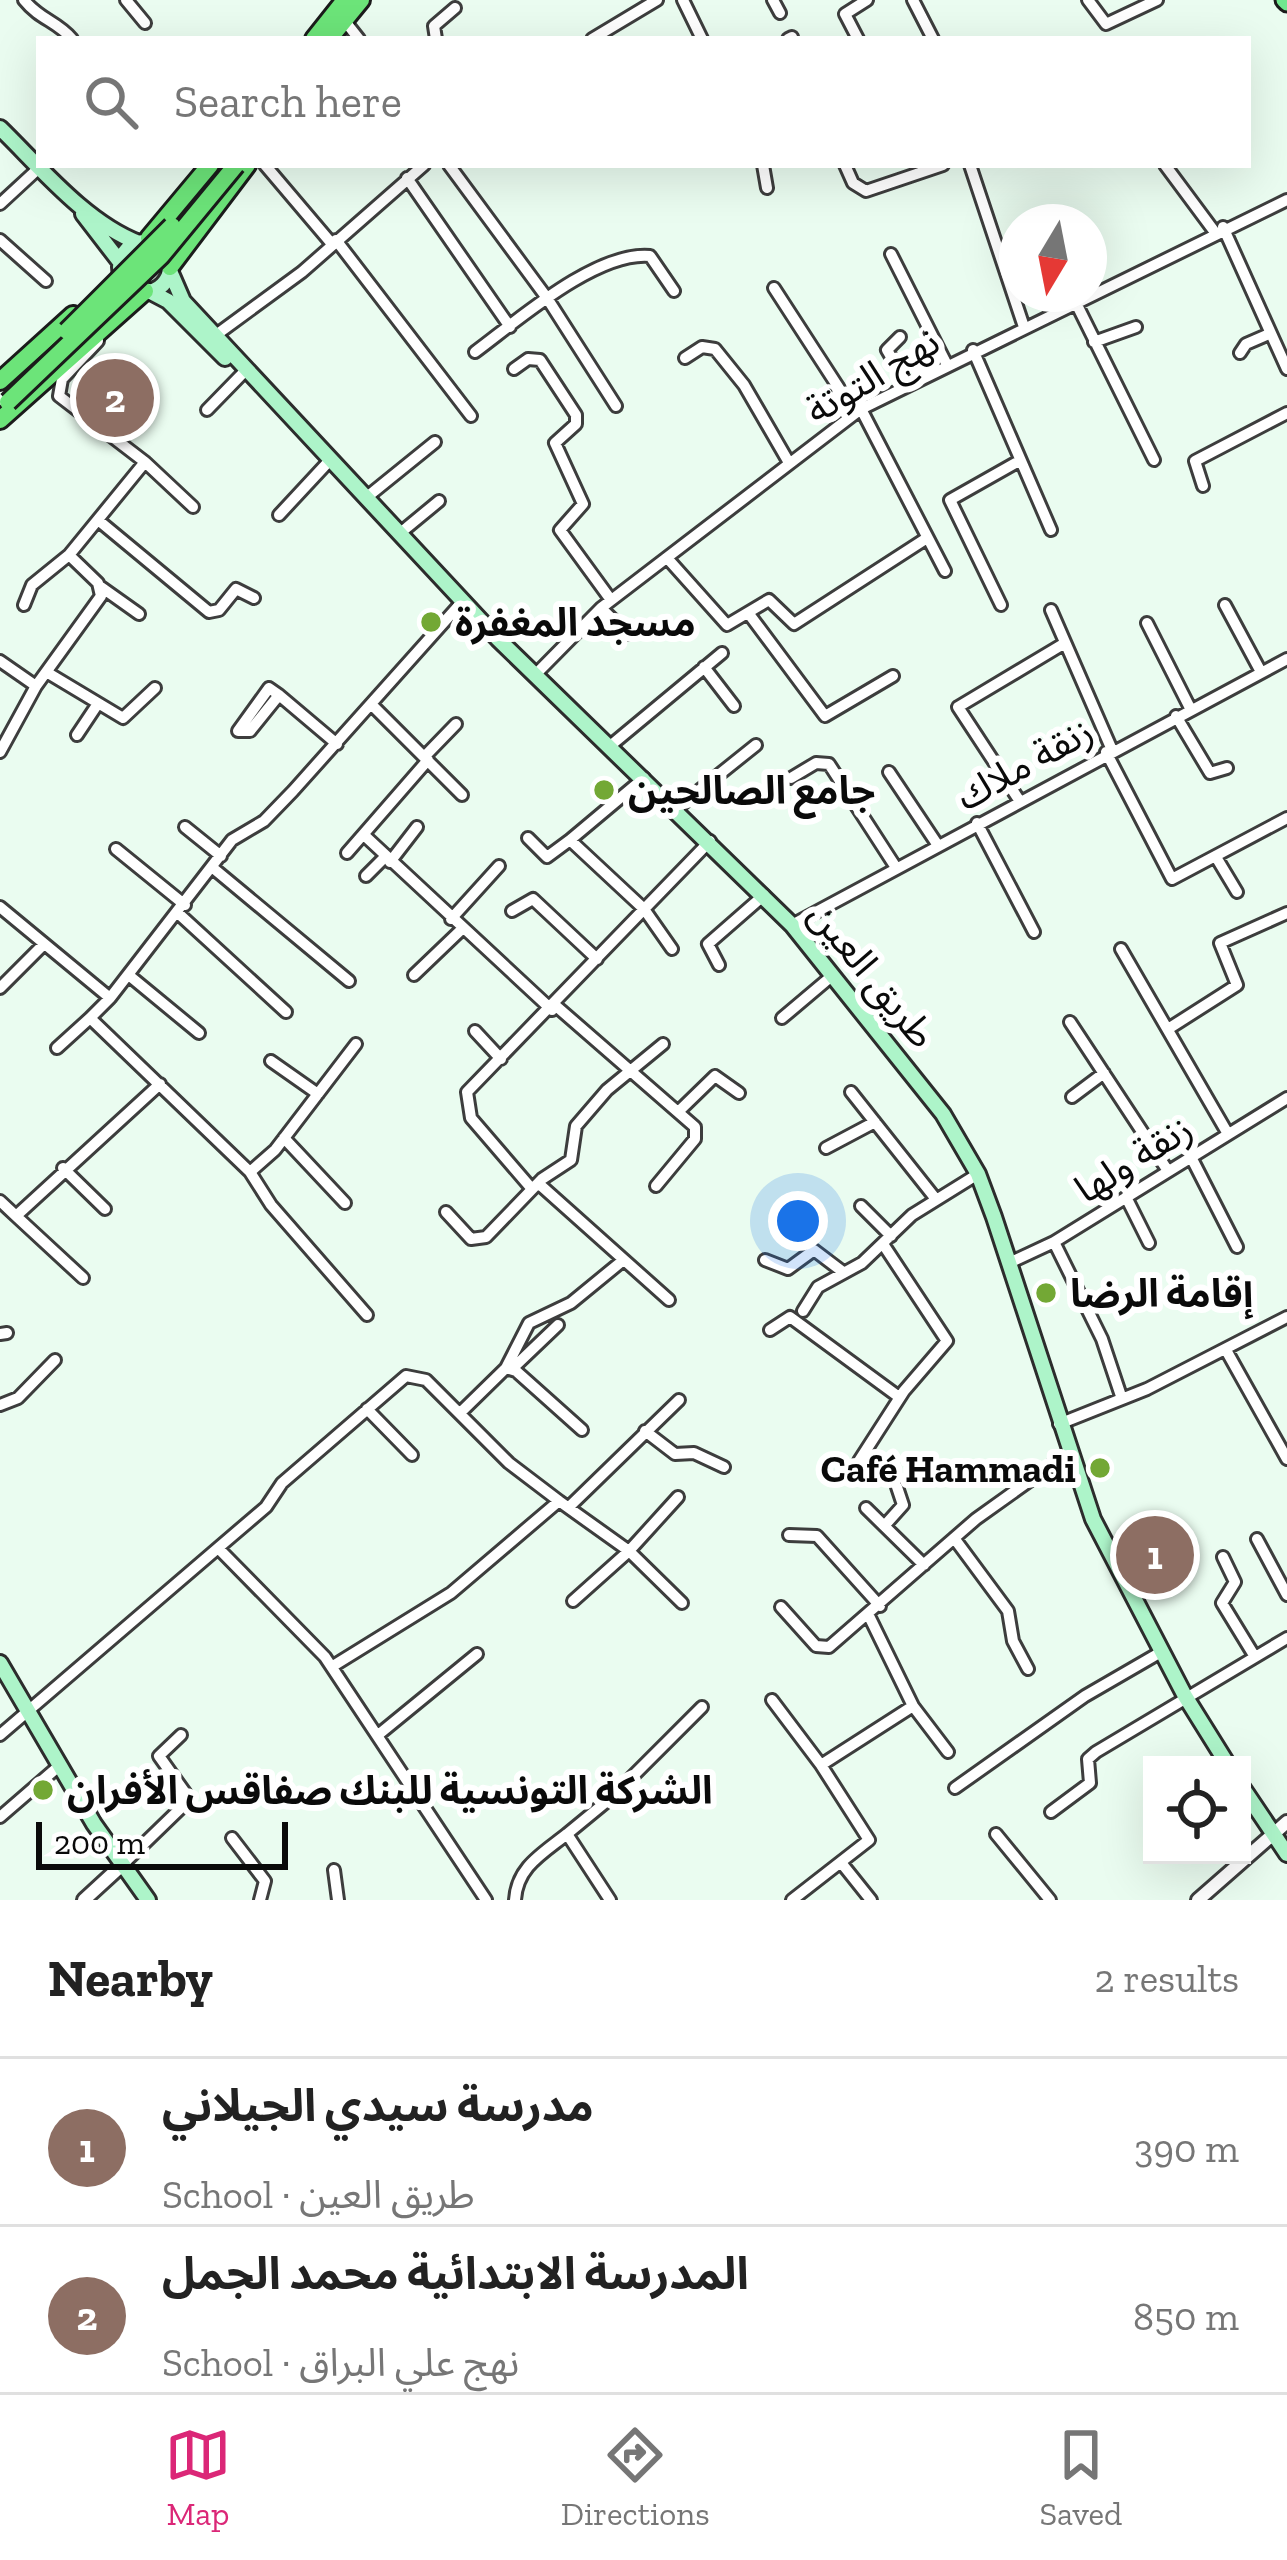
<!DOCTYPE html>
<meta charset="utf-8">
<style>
body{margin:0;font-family:"Zilla Slab","Noto Sans Arabic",serif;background:#f2f2f2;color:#222}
.controls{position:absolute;right:36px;bottom:36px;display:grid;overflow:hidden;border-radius:0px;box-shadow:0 12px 48px #0002}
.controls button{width:108px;height:108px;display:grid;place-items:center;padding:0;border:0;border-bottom:3px solid #e0e0e0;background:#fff;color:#222;font:60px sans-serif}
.compass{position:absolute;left:999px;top:204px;width:108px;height:108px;border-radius:50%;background:#fff;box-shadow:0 12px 48px #0002;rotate:190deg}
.scale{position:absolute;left:36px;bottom:30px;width:252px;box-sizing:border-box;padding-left:12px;border:6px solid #0a0a0a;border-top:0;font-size:33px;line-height:42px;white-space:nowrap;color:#0a0a0a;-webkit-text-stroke:9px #fff;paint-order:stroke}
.you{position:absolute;left:798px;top:1221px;width:42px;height:42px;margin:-30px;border:9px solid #fff;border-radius:50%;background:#1a73e8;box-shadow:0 0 0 18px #1a73e833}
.badge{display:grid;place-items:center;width:78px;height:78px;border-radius:50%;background:#db2777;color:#fff;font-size:39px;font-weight:700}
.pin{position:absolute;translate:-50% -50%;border:6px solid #fff;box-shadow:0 3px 12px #0006}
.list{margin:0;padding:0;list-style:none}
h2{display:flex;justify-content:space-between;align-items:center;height:156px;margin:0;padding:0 48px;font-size:51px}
h2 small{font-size:39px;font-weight:400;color:#767676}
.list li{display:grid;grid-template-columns:78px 1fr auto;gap:36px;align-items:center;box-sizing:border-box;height:168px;padding:0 48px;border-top:3px solid #e0e0e0}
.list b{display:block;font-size:45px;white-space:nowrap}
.list p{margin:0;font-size:39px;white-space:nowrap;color:#767676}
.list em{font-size:39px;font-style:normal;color:#767676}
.icon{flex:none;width:66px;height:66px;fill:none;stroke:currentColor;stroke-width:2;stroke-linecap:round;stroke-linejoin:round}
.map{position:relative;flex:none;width:1287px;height:1900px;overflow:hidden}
.search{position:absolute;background:#fff;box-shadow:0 12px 48px #0002;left:36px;right:36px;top:36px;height:132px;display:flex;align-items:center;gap:30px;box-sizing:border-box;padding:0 42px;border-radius:0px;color:#767676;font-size:45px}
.sheet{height:492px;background:#fff}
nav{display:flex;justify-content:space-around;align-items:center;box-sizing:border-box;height:168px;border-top:3px solid #e0e0e0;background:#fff;font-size:33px;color:#767676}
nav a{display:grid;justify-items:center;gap:6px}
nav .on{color:#db2777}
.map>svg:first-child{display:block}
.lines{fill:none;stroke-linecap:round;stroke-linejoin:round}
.minor-casing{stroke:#3d3d3d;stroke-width:16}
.tertiary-casing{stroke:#3d3d3d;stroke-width:18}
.secondary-casing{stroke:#2c2c2c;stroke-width:20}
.primary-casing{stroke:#1b1b1b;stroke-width:21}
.trunk-casing{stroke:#1b1b1b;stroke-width:22}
.minor{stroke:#fff;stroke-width:10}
.tertiary{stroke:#fff;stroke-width:12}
.secondary{stroke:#adf4c9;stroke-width:14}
.primary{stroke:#70e78f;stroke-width:15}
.trunk{stroke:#6ce479;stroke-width:16}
.trunk-bridge-casing{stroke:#1b1b1b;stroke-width:22;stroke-linecap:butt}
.trunk-bridge{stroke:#6ce479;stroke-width:16}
.poi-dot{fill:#73a835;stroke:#fff;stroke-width:4.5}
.labels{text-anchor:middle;stroke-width:12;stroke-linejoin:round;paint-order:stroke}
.street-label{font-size:39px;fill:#0a0a0a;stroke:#fff}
.poi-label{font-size:39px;font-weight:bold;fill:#0a0a0a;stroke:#fff;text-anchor:start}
</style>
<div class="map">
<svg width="1287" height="1900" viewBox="0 0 1287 1900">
<rect width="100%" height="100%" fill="#eafcf0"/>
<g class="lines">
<!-- minor casing -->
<g class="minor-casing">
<path id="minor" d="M24,0C40,20 57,21 72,39
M126,0L145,23
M683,0L702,39
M773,0L780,13
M913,0L933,39
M1088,0L1106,24L1157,0
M344,20L359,39
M436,39L434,26L455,8
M592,39L657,0
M788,39L792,37
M858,39L845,14L867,0
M265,165L332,244
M449,165L547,298L616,406
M763,165L767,188
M845,165L853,183L866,191L943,165
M970,165L1024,327
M1165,165L1214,231
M407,178L510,327
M0,204L40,167
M1223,227L1287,369
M0,240L46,281
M336,240L471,416
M891,254L946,363
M774,288L855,413
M1077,305L1154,460
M216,335L302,272L424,165
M900,337L887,350L907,384
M98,341L62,379L59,396L145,462L193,507
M1094,342L1136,327
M973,350L1051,530
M475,352C517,321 596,251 650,256L674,291
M1240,353L1246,344L1269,334
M685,358L702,347L715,349L744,385L788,461
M514,369L528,359L540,360L576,415V424L555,443L583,504L560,530L611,600
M861,409L945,571
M207,410L245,371
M1203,486L1195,461L1287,413
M367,497L435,442
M279,515L331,459
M98,520L209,612L219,610L236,589L254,598
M399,534L439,501
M668,559L727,625L769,600L794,624L927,538
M101,587L139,614
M24,605L32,585L69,555L145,462
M1001,605L950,500L1019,461
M1225,605L1261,672
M601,608L628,634
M1051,610L1112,750
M749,614L825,716L893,676
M1147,623L1190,708
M0,661L36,686
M704,667L734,706
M48,673L123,718L155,688
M535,675L601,608L861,409L1287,200
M279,695L250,731H238L269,688L279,695L337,744
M373,706L462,795
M1176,716L1210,773L1227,768
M77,735L97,705
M610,746L722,653
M0,752L36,686L101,596L98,583L69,555
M1106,752L1172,879L1287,818
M425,756L456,724
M889,772L937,844
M791,778L816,763L829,764L895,866
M1019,800L958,707L1065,643
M676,809L756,745
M977,823L1034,932
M185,827L221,856
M365,836L552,1010
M528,838L547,857L570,840L644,909L672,949
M570,840L644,778
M116,849L185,905
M347,853L428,760
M1216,857L1237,892
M390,862L417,827
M213,868L349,981
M366,876L385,857
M0,907L110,998L232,840L264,821L293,791L462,602
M512,911L533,899L597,959
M179,914L286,1012
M451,919L499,866
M792,925L1287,659
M1121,949L1228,1134
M719,965L708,944L764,895
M414,975L462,929
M131,977L199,1033
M0,988L44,944
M110,998L90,1018L250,1172L271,1205L367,1315
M556,1006L695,1127V1139L656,1186
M782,1018L833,975
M1070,1022L1168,1171
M1168,1029L1237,985L1220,943L1287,913
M475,1031L501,1059
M57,1048L90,1018
M271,1061L318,1094
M851,1092L935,1198
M1072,1097L1104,1073
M678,1112L715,1076L739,1093
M284,1138L345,1203
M826,1148L875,1122
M1191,1157L1237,1247
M63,1168L105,1209
M250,1172L275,1150L356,1044
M538,1183L669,1300
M532,1189L471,1118L467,1092L710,841
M1126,1197L1149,1243
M0,1201L16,1216
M861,1206L891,1236
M446,1212L471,1239L486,1237L542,1179L571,1160L576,1126L607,1090L663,1044
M1054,1242L1102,1339L1122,1399
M765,1260L788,1269L814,1250L843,1272
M1009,1263L1054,1242L1287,1098
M83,1278L16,1216L160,1084
M803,1311L818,1287L862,1263L912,1215L978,1174
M770,1330L790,1317L899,1397
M0,1334L7,1333
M1226,1350L1287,1459
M506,1368L516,1371L582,1430
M513,1368L558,1325
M0,1405L18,1398L55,1360
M367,1409L412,1455
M460,1413L506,1368L529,1323L571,1303L621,1262
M1059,1424L1147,1389L1287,1317
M645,1431L675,1454L694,1453L724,1467
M859,1461L904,1391L947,1341L883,1244
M569,1507L679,1400
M866,1508L924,1565
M885,1525L903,1505L897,1487
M789,1535L817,1536L880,1606
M954,1538L1008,1611L1013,1641L1028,1669
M1257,1539L1287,1595
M218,1548L266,1507L282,1483L406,1376L426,1380L509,1463L559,1501
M1223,1557L1235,1582L1222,1603L1255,1657
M573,1601L629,1551L678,1497
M781,1607L816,1646L829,1647L976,1519L1067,1454
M869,1616L913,1706L948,1752
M333,1666L451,1593L559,1501L629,1551L682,1603
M772,1700L821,1765
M0,1735L218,1548L325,1657L486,1900
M378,1735L477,1654
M955,1788L1085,1696L1161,1652
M1051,1812L1090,1783L1088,1759L1096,1752L1287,1638
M0,1817L59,1766
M567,1834L612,1797L702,1707
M996,1834L1050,1900
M232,1838L265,1881L260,1900
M843,1865L871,1900
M121,1866L186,1803V1794L159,1756L181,1735
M334,1870L338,1900
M515,1900C517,1867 542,1854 567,1834L610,1900
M792,1900L869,1840L821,1765L913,1706"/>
</g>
<!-- tertiary casing -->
<g class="tertiary-casing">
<path id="tertiary" d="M84,1900L121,1866
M1198,1900L1287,1822"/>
</g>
<!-- secondary casing -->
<g class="secondary-casing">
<path id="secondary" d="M0,128C40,167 86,223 139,243
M83,214L120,262
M120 267a25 25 0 1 1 50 0a25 25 0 1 1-50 0Z
M170,271L183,301L498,639L792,925L943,1114L978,1174L994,1217L1093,1519L1185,1696L1228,1765
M149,291L168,301L225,358
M0,1663L94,1824L148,1900
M1242,1787L1287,1854"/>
</g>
<!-- primary casing -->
<g class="primary-casing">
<path id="primary" d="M1284,0L1287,3"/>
</g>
<!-- trunk casing -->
<g class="trunk-casing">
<path id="trunk" d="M314,39L345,0
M329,39L361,0
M149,238L210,165
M170,267L247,165
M0,381L73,315
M0,420L145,291"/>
</g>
<!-- minor -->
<use href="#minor" class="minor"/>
<!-- tertiary -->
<use href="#tertiary" class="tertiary"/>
<!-- secondary -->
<use href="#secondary" class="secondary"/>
<!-- primary -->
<use href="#primary" class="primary"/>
<!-- trunk -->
<use href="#trunk" class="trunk"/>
<!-- trunk-bridge casing -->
<g class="trunk-bridge-casing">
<path id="trunk-bridge" d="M67,331L172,226
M8,402L161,256L236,165"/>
</g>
<!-- trunk-bridge -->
<use href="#trunk-bridge" class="trunk-bridge"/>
</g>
<!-- markers -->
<g class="poi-dot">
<circle cx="431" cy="622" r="12"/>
<circle cx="604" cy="790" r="12"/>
<circle cx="1046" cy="1293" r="12"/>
<circle cx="1100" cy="1468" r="12"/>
<circle cx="43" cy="1790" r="12"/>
</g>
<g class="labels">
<!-- street labels -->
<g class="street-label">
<text transform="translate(872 375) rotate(-31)" y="14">نهج التوتة</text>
<text transform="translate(1024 763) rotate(-29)" y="14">زنقة ملاك</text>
<text transform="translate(873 974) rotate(51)" y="14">طريق العين</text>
<text transform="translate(1133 1158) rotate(-32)" y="14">زنقة ولها</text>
</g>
<!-- poi labels -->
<g class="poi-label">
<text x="455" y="636">مسجد المغفرة</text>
<text x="628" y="804">جامع الصالحين</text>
<text x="1070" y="1307">إقامة الرضا</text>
<text x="1076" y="1482" text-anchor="end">Café Hammadi</text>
<text x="67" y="1804">الشركة التونسية للبنك صفاقس الأفران</text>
</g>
</g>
</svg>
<div class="controls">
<button><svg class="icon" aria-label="locate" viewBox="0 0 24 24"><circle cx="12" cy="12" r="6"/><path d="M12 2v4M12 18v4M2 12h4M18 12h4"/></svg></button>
</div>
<svg class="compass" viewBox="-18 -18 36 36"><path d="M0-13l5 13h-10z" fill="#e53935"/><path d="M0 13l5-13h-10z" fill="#767676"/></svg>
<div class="scale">200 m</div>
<div class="you"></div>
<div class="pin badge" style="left:1155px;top:1555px;background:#8d6e63">1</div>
<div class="pin badge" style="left:115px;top:398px;background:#8d6e63">2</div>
<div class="search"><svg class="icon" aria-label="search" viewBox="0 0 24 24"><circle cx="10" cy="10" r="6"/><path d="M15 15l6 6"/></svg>Search here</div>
</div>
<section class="sheet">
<h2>Nearby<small>2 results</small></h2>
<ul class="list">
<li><span class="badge" style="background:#8d6e63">1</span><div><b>مدرسة سيدي الجيلاني</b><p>School · طريق العين</p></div><em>390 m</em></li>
<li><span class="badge" style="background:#8d6e63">2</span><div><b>المدرسة الابتدائية محمد الجمل</b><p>School · نهج علي البراق</p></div><em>850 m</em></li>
</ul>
</section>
<nav>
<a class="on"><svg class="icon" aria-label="map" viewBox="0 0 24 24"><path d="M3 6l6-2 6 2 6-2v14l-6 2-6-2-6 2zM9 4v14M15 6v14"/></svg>Map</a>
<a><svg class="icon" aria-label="directions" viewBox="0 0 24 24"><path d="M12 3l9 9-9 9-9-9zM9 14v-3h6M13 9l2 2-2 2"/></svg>Directions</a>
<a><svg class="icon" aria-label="saved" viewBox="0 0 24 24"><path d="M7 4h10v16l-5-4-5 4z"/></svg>Saved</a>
</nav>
